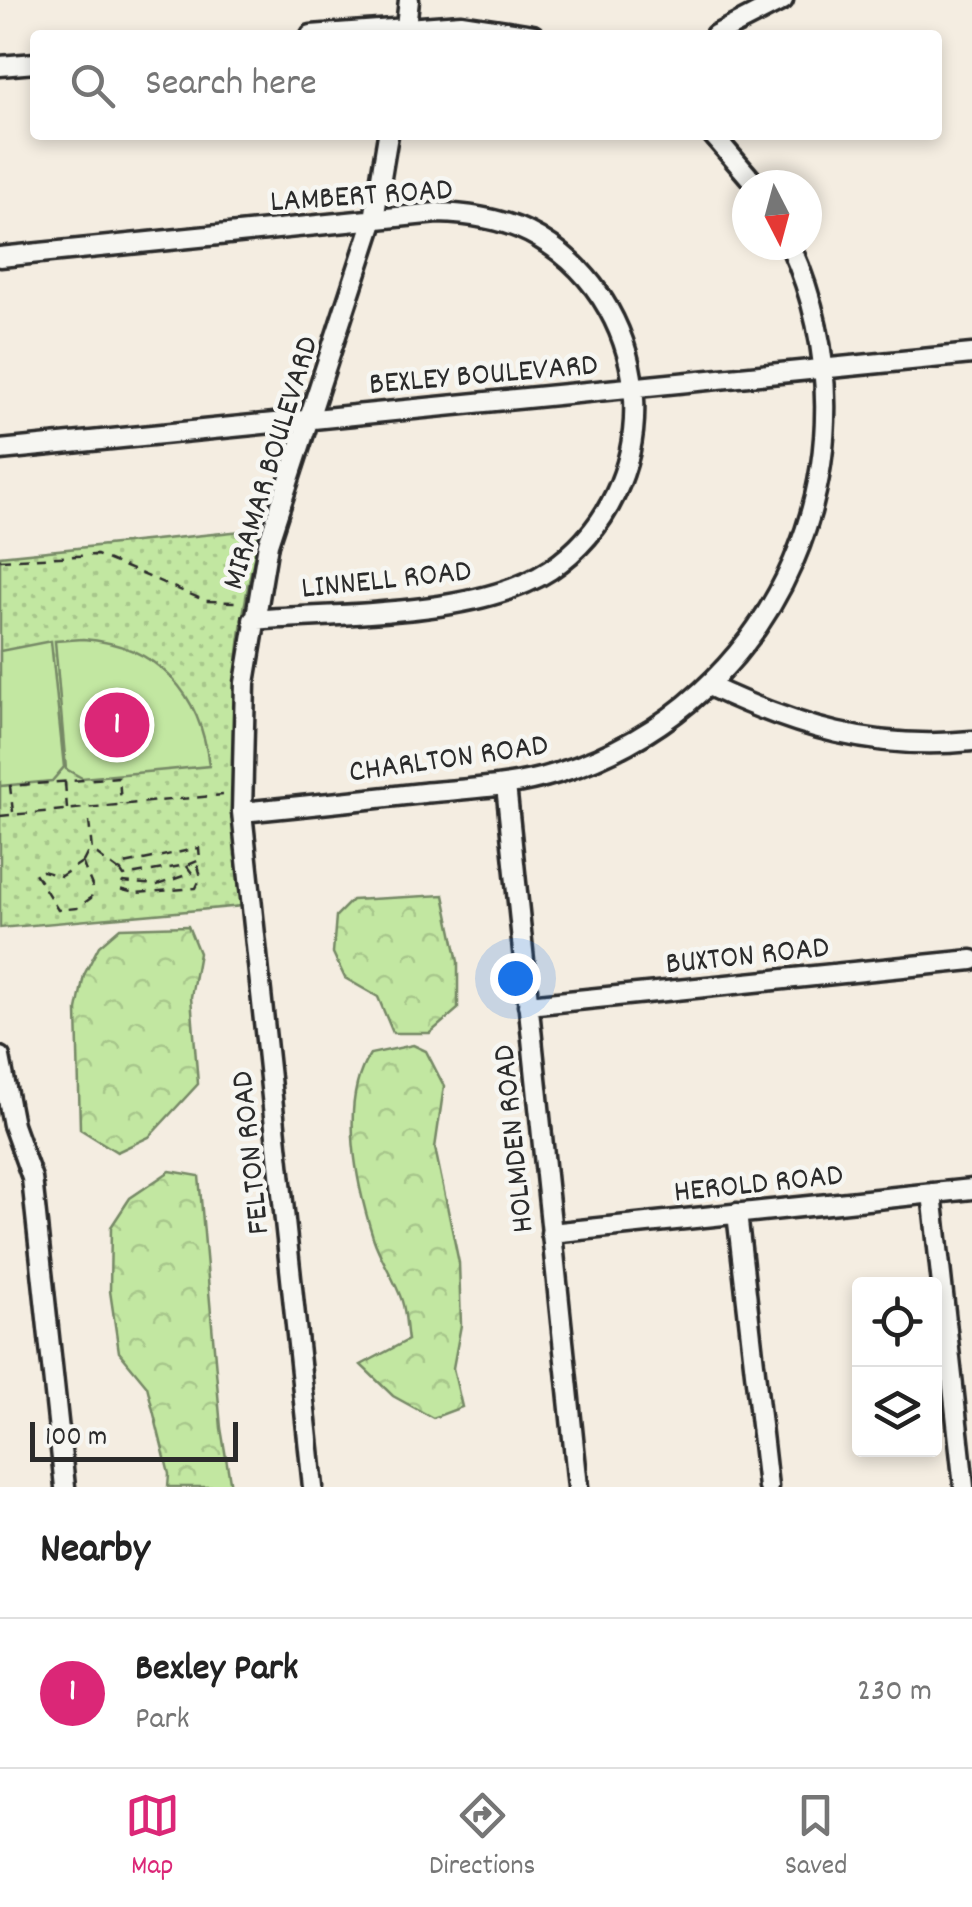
<!DOCTYPE html>
<style>
body{margin:0;font-family:Dekko,sans-serif;background:#f6f6f6;color:#222}
.controls{position:absolute;right:30px;bottom:30px;display:grid;overflow:hidden;border-radius:10px;box-shadow:0 5px 15px #0003}
.controls button{width:90px;height:90px;display:grid;place-items:center;padding:0;border:0;border-bottom:2px solid #e0e0e0;background:#fff;color:#222;font:50px sans-serif}
.compass{position:absolute;left:732px;top:170px;width:90px;height:90px;border-radius:50%;background:#fff;box-shadow:0 5px 15px #0003;rotate:174deg}
.scale{position:absolute;left:30px;bottom:25px;width:208px;box-sizing:border-box;padding-left:10px;border:5px solid #2b2b2b;border-top:0;font-size:28px;line-height:35px;white-space:nowrap;color:#2b2b2b;-webkit-text-stroke:8px #f6f6f2;paint-order:stroke}
.you{position:absolute;left:515px;top:978px;width:35px;height:35px;margin:-25px;border:8px solid #fff;border-radius:50%;background:#1a73e8;box-shadow:0 0 0 15px #1a73e833}
.badge{display:grid;place-items:center;width:65px;height:65px;border-radius:50%;background:#db2777;color:#fff;font-size:32px;font-weight:700}
.pin{position:absolute;translate:-50% -50%;border:5px solid #fff;box-shadow:0 2px 10px #0006}
.list{margin:0;padding:0;list-style:none}
h2{display:flex;justify-content:space-between;align-items:center;height:130px;margin:0;padding:0 40px;font-size:42px}
h2 small{font-size:32px;font-weight:400;color:#767676}
.list li{display:grid;grid-template-columns:65px 1fr auto;gap:30px;align-items:center;box-sizing:border-box;height:150px;padding:0 40px;border-top:2px solid #e0e0e0}
.list b{display:block;font-size:38px;white-space:nowrap}
.list p{margin:0;font-size:32px;white-space:nowrap;color:#767676}
.list em{font-size:32px;font-style:normal;color:#767676}
.icon{flex:none;width:55px;height:55px;fill:none;stroke:currentColor;stroke-width:2;stroke-linecap:round;stroke-linejoin:round}
.map{position:relative;flex:none;width:972px;height:1487px;overflow:hidden}
.search{position:absolute;background:#fff;box-shadow:0 5px 15px #0003;left:30px;right:30px;top:30px;height:110px;display:flex;align-items:center;gap:25px;box-sizing:border-box;padding:0 35px;border-radius:10px;color:#767676;font-size:38px}
.sheet{height:280px;background:#fff}
nav{display:flex;justify-content:space-around;align-items:center;box-sizing:border-box;height:140px;border-top:2px solid #e0e0e0;background:#fff;font-size:28px;color:#767676}
nav a{display:grid;justify-items:center;gap:5px}
nav .on{color:#db2777}
.map>svg:first-child{display:block}
.grass{fill:url(#grass-dots);stroke:#768966;stroke-width:2.5}
.forest{fill:url(#forest-crowns);stroke:#768966;stroke-width:2.5}
.pitch{fill:#c2e7a1;stroke:#768966;stroke-width:2.5}
.lines{fill:none;stroke-linecap:round;stroke-linejoin:round}
.minor-casing{stroke:#2b2b2b;stroke-width:25}
.path{stroke:#2b2b2b;stroke-width:2.5;stroke-dasharray:10 8;stroke-linecap:butt}
.minor{stroke:#f6f6f2;stroke-width:18}
.labels{text-anchor:middle;stroke-width:9;stroke-linejoin:round;paint-order:stroke}
.street-label{font-size:32px;fill:#2b2b2b;stroke:#f6f6f2}
</style>
<div class="map">
<svg width="972" height="1487" viewBox="0 0 972 1487">
<defs>
<pattern id="grass-dots" width="8" height="8" patternUnits="userSpaceOnUse" patternTransform="scale(2.5)"><rect width="8" height="8" fill="#c2e7a1"/><path d="M2 2h.1M6 6h.1" fill="none" stroke="#a7c68b" stroke-width="1.8" stroke-linecap="round"/></pattern>
<pattern id="forest-crowns" width="20" height="18" patternUnits="userSpaceOnUse" patternTransform="scale(2.5)"><rect width="20" height="18" fill="#c2e7a1"/><path d="M2 6a3 3 0 1 1 6 0M12 15a3 3 0 1 1 6 0" fill="none" stroke="#a7c68b"/></pattern>
</defs>
<rect width="100%" height="100%" fill="#f4ede1"/>
<filter id="ink" filterUnits="userSpaceOnUse"><feTurbulence type="fractalNoise" baseFrequency=".01" numOctaves="2"/><feDisplacementMap in="SourceGraphic" scale="20" xChannelSelector="R" yChannelSelector="G"/><feConvolveMatrix kernelMatrix="1 2 1 2 8 2 1 2 1" color-interpolation-filters="sRGB"/></filter>
<g filter="url(#ink)">
<!-- grass -->
<path class="grass" d="M262,529C226,652 229,780 242,906L0,928V556Z"/>
<!-- forest -->
<path class="forest" d="M444,895L458,962V1009L430,1033H393L378,997L345,978L333,953L336,916L352,900Z
M188,926L199,953L191,997L198,1084L149,1137L117,1152L80,1129L77,1010L84,975L99,946L120,928Z
M413,1045L426,1051L444,1086L435,1148L459,1263L461,1325L453,1368L462,1407L433,1418L393,1396L361,1365L408,1340C406,1328 406,1314 402,1301C395,1279 380,1259 373,1237C357,1186 338,1102 370,1054Z
M170,1171L199,1176L221,1428L231,1487H168L169,1474L147,1386L119,1352L110,1291L111,1227L130,1198Z"/>
<!-- pitch -->
<path class="pitch" d="M83,639C158,645 201,693 209,766L82,778L66,769L55,641Z
M51,641L64,767L52,781L0,786V651Z"/>
<g class="lines">
<!-- minor casing -->
<g class="minor-casing">
<path id="minor" d="M311,35L461,24L533,35
M405,35L409,0
M715,35L783,0
M0,66L35,63
M713,135L756,185
M0,257L437,213C472,214 509,220 539,238C660,310 668,490 550,570C479,617 338,613 253,620
M0,450L972,354
M709,686C796,727 875,751 972,741
M506,785L578,1487
M242,812C302,806 362,800 423,793C468,789 514,787 558,773C781,704 885,455 790,245
M528,1005L972,960
M0,1057L13,1125L32,1178L65,1487
M932,1193L964,1487
M737,1213L768,1487
M551,1233L972,1189
M313,1487L242,812L245,683L268,544L374,219L388,135"/>
</g>
<!-- path -->
<path class="path" d="M0,560L97,555L206,601L235,602
M65,782L67,809
M13,812L10,786L119,777L121,804
M0,816L223,795
M89,821L92,851L119,871
M82,862L93,888L91,898L77,908L58,910L35,873L39,870L61,876Z
M83,862L90,848
M188,865L200,860L199,848L125,864L120,870L124,876L186,865L192,873L157,885L123,882L119,889L135,893L196,888L201,877L197,862"/>
<!-- minor -->
<use href="#minor" class="minor"/>
</g>
</g>
<g class="labels">
<!-- street labels -->
<g class="street-label">
<text transform="translate(361 193) rotate(-4)" y="11">LAMBERT ROAD</text>
<text transform="translate(483 372) rotate(-5)" y="11">BEXLEY BOULEVARD</text>
<text transform="translate(268 462) rotate(-73)" y="11">MIRAMAR BOULEVARD</text>
<text transform="translate(386 577) rotate(-6)" y="11">LINNELL ROAD</text>
<text transform="translate(448 756) rotate(-8)" y="11">CHARLTON ROAD</text>
<text transform="translate(747 953) rotate(-6)" y="11">BUXTON ROAD</text>
<text transform="translate(511 1139) rotate(-96)" y="11">HOLMDEN ROAD</text>
<text transform="translate(248 1153) rotate(-96)" y="11">FELTON ROAD</text>
<text transform="translate(758 1181) rotate(-6)" y="11">HEROLD ROAD</text>
</g>
</g>
</svg>
<div class="controls">
<button><svg class="icon" aria-label="locate" viewBox="0 0 24 24"><circle cx="12" cy="12" r="6"/><path d="M12 2v4M12 18v4M2 12h4M18 12h4"/></svg></button>
<button><svg class="icon" aria-label="layers" viewBox="0 0 24 24"><path d="M12 4l9 5-9 5-9-5zM3 14l9 5 9-5"/></svg></button>
</div>
<svg class="compass" viewBox="-18 -18 36 36"><path d="M0-13l5 13h-10z" fill="#e53935"/><path d="M0 13l5-13h-10z" fill="#767676"/></svg>
<div class="scale">100 m</div>
<div class="you"></div>
<div class="pin badge" style="left:117px;top:725px">1</div>
<div class="search"><svg class="icon" aria-label="search" viewBox="0 0 24 24"><circle cx="10" cy="10" r="6"/><path d="M15 15l6 6"/></svg>Search here</div>
</div>
<section class="sheet">
<h2>Nearby<small></small></h2>
<ul class="list">
<li><span class="badge">1</span><div><b>Bexley Park</b><p>Park</p></div><em>230 m</em></li>
</ul>
</section>
<nav>
<a class="on"><svg class="icon" aria-label="map" viewBox="0 0 24 24"><path d="M3 6l6-2 6 2 6-2v14l-6 2-6-2-6 2zM9 4v14M15 6v14"/></svg>Map</a>
<a><svg class="icon" aria-label="directions" viewBox="0 0 24 24"><path d="M12 3l9 9-9 9-9-9zM9 14v-3h6M13 9l2 2-2 2"/></svg>Directions</a>
<a><svg class="icon" aria-label="saved" viewBox="0 0 24 24"><path d="M7 4h10v16l-5-4-5 4z"/></svg>Saved</a>
</nav>
